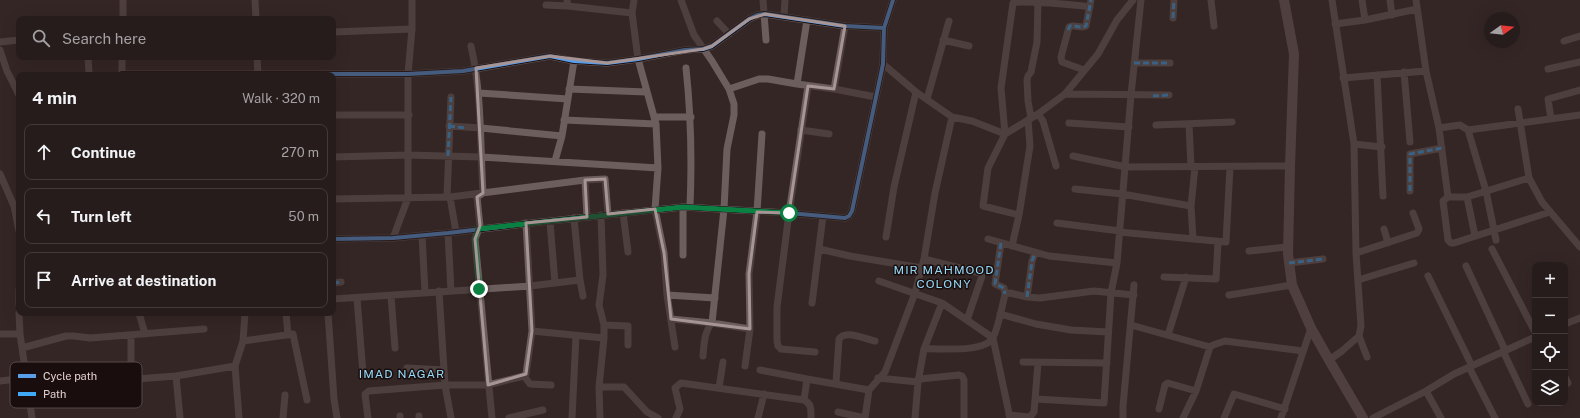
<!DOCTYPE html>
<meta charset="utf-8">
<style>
body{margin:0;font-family:"Public Sans",sans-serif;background:#2f2525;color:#f1f3f6}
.controls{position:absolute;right:12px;bottom:12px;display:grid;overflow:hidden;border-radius:8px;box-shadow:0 4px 16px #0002}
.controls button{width:36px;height:36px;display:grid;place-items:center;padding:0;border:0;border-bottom:1px solid #433a3b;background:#271c1c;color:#f1f3f6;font:20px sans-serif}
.compass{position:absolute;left:1484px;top:12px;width:36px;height:36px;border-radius:50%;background:#271c1c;box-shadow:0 4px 16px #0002;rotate:75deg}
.stop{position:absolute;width:12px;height:12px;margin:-9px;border:3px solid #0b8043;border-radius:50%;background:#fff}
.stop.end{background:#0b8043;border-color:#fff;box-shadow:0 1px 4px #0008}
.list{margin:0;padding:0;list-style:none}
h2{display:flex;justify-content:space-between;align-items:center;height:52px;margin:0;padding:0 16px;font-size:17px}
h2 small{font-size:13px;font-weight:400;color:#a4a1a3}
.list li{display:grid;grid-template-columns:26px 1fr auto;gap:12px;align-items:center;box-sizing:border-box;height:56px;margin:0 8px 8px;padding:0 8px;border:1px solid #433a3b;border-radius:8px}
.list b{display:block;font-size:15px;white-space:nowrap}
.list em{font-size:13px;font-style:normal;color:#a4a1a3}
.icon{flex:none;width:22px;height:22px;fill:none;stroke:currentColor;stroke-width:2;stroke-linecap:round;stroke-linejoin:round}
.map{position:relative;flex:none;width:1580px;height:418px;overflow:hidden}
.search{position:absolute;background:#271c1c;box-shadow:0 4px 16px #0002;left:16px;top:16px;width:320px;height:44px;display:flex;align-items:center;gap:10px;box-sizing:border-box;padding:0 14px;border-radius:8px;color:#a4a1a3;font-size:15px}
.panel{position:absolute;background:#271c1c;box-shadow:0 4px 16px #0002;left:16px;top:72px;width:320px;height:244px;border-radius:8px}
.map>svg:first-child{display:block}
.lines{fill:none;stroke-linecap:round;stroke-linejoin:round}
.minor{stroke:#6c5e5d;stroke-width:7}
.secondary{stroke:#70605f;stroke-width:10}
.quiet{stroke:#3fa9f5;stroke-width:3;stroke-dasharray:6 3;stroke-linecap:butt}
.cycleway-casing{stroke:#190d0d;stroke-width:6}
.cycleway{stroke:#5a9eea;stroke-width:4}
.route{stroke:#0b8043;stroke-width:5}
.marked{fill:none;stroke:#a69594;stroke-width:3;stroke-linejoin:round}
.labels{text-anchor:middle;stroke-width:3;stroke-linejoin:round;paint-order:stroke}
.neighbourhood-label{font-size:12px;letter-spacing:1px;fill:#95d9f7;stroke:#190d0d}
.key{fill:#190d0d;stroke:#564848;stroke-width:1}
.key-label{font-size:11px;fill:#e3d1d0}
</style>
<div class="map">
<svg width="1580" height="418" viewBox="0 0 1580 418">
<rect width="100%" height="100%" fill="#342625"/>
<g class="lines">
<!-- minor -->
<path class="minor" d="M255,0L256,19
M567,0L568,6L632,13
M634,0L632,13L638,59L656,124L658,168L655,209L664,253L667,295L675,347
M763,0L766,40
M1211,0L1214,26
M1362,0L1365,20
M1390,0L1392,15
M1416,0L1426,71L1439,128L1448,197L1443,201L1448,240L1451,243H1454L1550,212
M546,5L568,6
M784,16L785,0
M1173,18L1174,0
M123,19V0
M717,21L729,34
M1335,24L1365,20L1417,9
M333,32L412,29
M943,40L969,46
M1564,41L1580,36
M0,42L19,40
M471,46C482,95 480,144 483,193L477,197L480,226L475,239L492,418
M0,50L7,71L19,95
M88,57L89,73
M257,57L258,75
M1134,63H1170
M883,64L916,92L952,117L972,121L1005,134L1038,114L1065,94L1098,54L1117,20L1133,0
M686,68C691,115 692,161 690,207
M1548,69L1580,62
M1084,70L1062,62L1061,57L1069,27C1075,24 1081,29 1086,26L1091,0
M1404,72L1410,142
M122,74H408L463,71L550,56L574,61L607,63L638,59L685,50L703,49L712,46L749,19L757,15L765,14L845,26L884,28
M122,75V57
M1377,75L1383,196
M1343,78L1426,71
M797,84L807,20
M808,86L789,213L777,307V341L778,346L781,349L815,352
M569,89L646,92
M729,89L759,79H768L797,84L834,89L876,97
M834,89L845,26
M479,93L568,99
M1065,94L1169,95
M927,99L949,21
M1518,109L1529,178L1542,202L1580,247
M1038,114L1043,121L1056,166
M333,115H409
M654,117H691
M1031,118L1028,101L1027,80L1028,76L1031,72L1037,42L1038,1
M1551,119L1548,99L1580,90
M564,120L656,124
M1069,123L1129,127
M1189,124L1191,167
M1156,125L1232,122
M449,126L481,128L562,136
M1439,128L1460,125L1468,130L1486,191L1496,240
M801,130L829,134
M1468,130L1580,115
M1354,144L1382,147
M1073,156L1126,167L1290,166
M333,157L408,155L481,157L658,168
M555,161L562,136L574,61
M0,174L14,206L19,231
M585,180L587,217
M1075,189L1122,194L1191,206
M1410,191V154L1442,148
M447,197L451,97
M450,197L456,232
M1448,197H1467L1529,178
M1467,197L1475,236
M333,199L450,197L585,180L605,179L608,214
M623,213L628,252
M1019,215L1030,146L1028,120
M550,222L555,283
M1057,223L1120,231
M1384,229L1388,243
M1119,232L1226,242L1230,167
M448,233L451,291
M422,235L425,292
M886,237L894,187L916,92
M393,238L408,198V74L412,29V0
M333,239L393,238L448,233L532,223L683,207L789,213L845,218L849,216L852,211L883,64L884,28L893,0
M988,239L1049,256L1117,263
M1193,239L1191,206L1195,167
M1001,243L995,284L1004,288L1005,294
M1012,246L1019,215L983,206L988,168L1005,134L1001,88L1013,3C1021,0 1077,5 1090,7
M819,249L850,256L922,268
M1492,249L1535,332
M1249,251L1288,247
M1356,253L1417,233L1419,229L1413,213
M683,255V207
M924,259L980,273L982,276L967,320
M1289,263L1323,259
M1466,266L1505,350
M1428,276L1472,366
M1164,277L1216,279L1218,242
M580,280L583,296
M1358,280L1414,263
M879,281L942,303L993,338L1010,418
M333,283L341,282
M19,290V304
M439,291L445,385L451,418
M667,295L715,298
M1229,295L1292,285
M391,296L395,348
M1027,297L1032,261L1035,253
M357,298L363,374
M333,299L530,286L580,280L574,218
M812,303L823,216
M19,313L20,334L32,418
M139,313L145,334
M286,313L288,335
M328,313L334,399L337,418
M1000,314L1036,324L1071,330L1108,332
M671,319L712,323L724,209L727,149L734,115V104L729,89L712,61L694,35L681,0
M1565,324L1580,318
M604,325L628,326V345
M1131,325L1210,347L1213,345L1225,341L1303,351
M532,331L604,338
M0,334H20
M131,335V379
M1168,335L1186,277
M1359,336L1367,357
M243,341L293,334L307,400
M22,348L66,336H74L90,338L204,329
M924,349L942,303
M1503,351L1528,404
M703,356C704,345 704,332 712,323L750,329
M1329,360L1342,351L1359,336L1361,326L1356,253L1354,144L1332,0
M1023,362L1107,363
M235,366L239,418
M745,366L750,329L749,274L757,212L762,134
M1469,367L1495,418
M407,368L444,370
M760,370L807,379
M524,376L530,384L551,385
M1565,377L1568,383
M878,378L918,382L924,349C940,348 982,353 992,339C997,333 1003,303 1005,294L1010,293L1027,297L1040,298L1094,291L1134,295
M920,379L959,375L962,376L964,380V418
M0,381L26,378
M84,383L176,376
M836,383L839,339C845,329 865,339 875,341
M599,387H624L647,412L658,418
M719,388L723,362
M869,390L885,372L915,293L924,259L935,193L952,117
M1426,391L1441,418
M1036,399L1104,403L1111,293L1117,263L1131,95L1141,0
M804,400L807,379L869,390L865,418
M1159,409L1165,385L1168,383L1196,391
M838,412L865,418
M1009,415L1030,417L1034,412L1038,363
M400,416V418
M419,416V418
M180,418L176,376L235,366L243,341L245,313
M283,418L285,395
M368,418L365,394L369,391L445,385H488L524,376L526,374L532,331L526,223
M509,418L543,410
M572,418L576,335
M600,418L599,387L604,338V325L599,305L603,275L601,215
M676,418L680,409L675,388L681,383L804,400C812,404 811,410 811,418
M758,418L764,394
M915,418L918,382
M1123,418V406L1134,285
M1183,418L1196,391L1210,347
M1224,418L1234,394L1285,409
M1281,418L1311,328
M1373,418L1426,391L1454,374L1535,337"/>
<!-- secondary -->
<path class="secondary" d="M1284,0L1294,54L1290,166L1288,254L1292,285L1311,328L1329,360L1363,418"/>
<!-- quiet -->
<path class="quiet" d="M1173,18L1174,0
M1068,30L1070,26C1076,25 1081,29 1086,26L1091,0
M1134,63H1170
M1153,96L1169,95
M449,126L465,128
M448,156L451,97
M1410,191V154L1442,148
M1001,243L995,284L1004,288L1005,294
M1289,263L1323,259
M333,283L341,282
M1027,297L1032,261L1035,253"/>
<!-- cycleway casing -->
<g class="cycleway-casing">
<path id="cycleway" d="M122,74H408L463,71L550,56L574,61L607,63L638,59L685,50L703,49L712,46L749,19L757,15L765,14L845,26L884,28
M333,239L393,238L448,233L532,223L683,207L789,213L845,218L849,216L852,211L883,64L884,28L893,0"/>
</g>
<!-- cycleway -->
<use href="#cycleway" class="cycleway"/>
</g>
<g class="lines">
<!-- route -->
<path class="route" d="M479,289L475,239L478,229L683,207L789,213"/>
</g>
<!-- marked area -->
<path d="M0 0H1580V418H0ZM765,14L845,26L834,89L808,86L789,213L757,212L749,274L750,329L671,319L664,253L655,209L608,214L605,179L585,180L587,217L526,223L532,331L526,374L488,385L475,239L480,226L477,197L483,193L476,68L550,56L607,63L703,49L712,46L749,19Z" fill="#342625" fill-opacity=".55" fill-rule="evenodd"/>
<path class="marked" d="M765,14L845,26L834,89L808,86L789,213L757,212L749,274L750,329L671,319L664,253L655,209L608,214L605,179L585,180L587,217L526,223L532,331L526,374L488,385L475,239L480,226L477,197L483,193L476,68L550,56L607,63L703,49L712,46L749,19Z"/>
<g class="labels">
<!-- neighbourhood labels -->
<g class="neighbourhood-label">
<text x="944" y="274">MIR MAHMOOD<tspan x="944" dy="14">COLONY</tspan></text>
<text x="402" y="378">IMAD NAGAR</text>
</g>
</g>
<!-- legend -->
<rect x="10" y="362" width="132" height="46" rx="6" class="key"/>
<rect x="18" y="374" width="18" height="4" fill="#5a9eea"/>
<rect x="18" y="392" width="18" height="4" fill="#3fa9f5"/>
<g class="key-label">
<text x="43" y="380">Cycle path</text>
<text x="43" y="398">Path</text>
</g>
</svg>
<div class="controls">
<button>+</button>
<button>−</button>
<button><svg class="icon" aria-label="locate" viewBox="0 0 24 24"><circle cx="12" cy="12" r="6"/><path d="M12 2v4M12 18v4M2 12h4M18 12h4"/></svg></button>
<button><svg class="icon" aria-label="layers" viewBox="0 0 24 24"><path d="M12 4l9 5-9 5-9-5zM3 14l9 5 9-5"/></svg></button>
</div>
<svg class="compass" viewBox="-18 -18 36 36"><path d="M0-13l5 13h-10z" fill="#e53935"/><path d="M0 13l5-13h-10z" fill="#a4a1a3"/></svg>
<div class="stop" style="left:789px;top:213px"></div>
<div class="stop end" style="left:479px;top:289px"></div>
<div class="search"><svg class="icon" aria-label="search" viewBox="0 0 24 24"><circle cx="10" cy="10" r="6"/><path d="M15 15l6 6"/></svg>Search here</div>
<section class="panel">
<h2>4 min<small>Walk · 320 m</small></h2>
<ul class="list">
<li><svg class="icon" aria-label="ahead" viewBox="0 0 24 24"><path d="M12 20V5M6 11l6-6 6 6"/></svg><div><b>Continue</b></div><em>270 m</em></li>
<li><svg class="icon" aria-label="left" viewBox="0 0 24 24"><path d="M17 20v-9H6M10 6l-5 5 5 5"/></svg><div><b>Turn left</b></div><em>50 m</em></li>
<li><svg class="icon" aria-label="arrive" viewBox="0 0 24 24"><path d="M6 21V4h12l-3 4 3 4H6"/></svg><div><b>Arrive at destination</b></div></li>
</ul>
</section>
</div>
